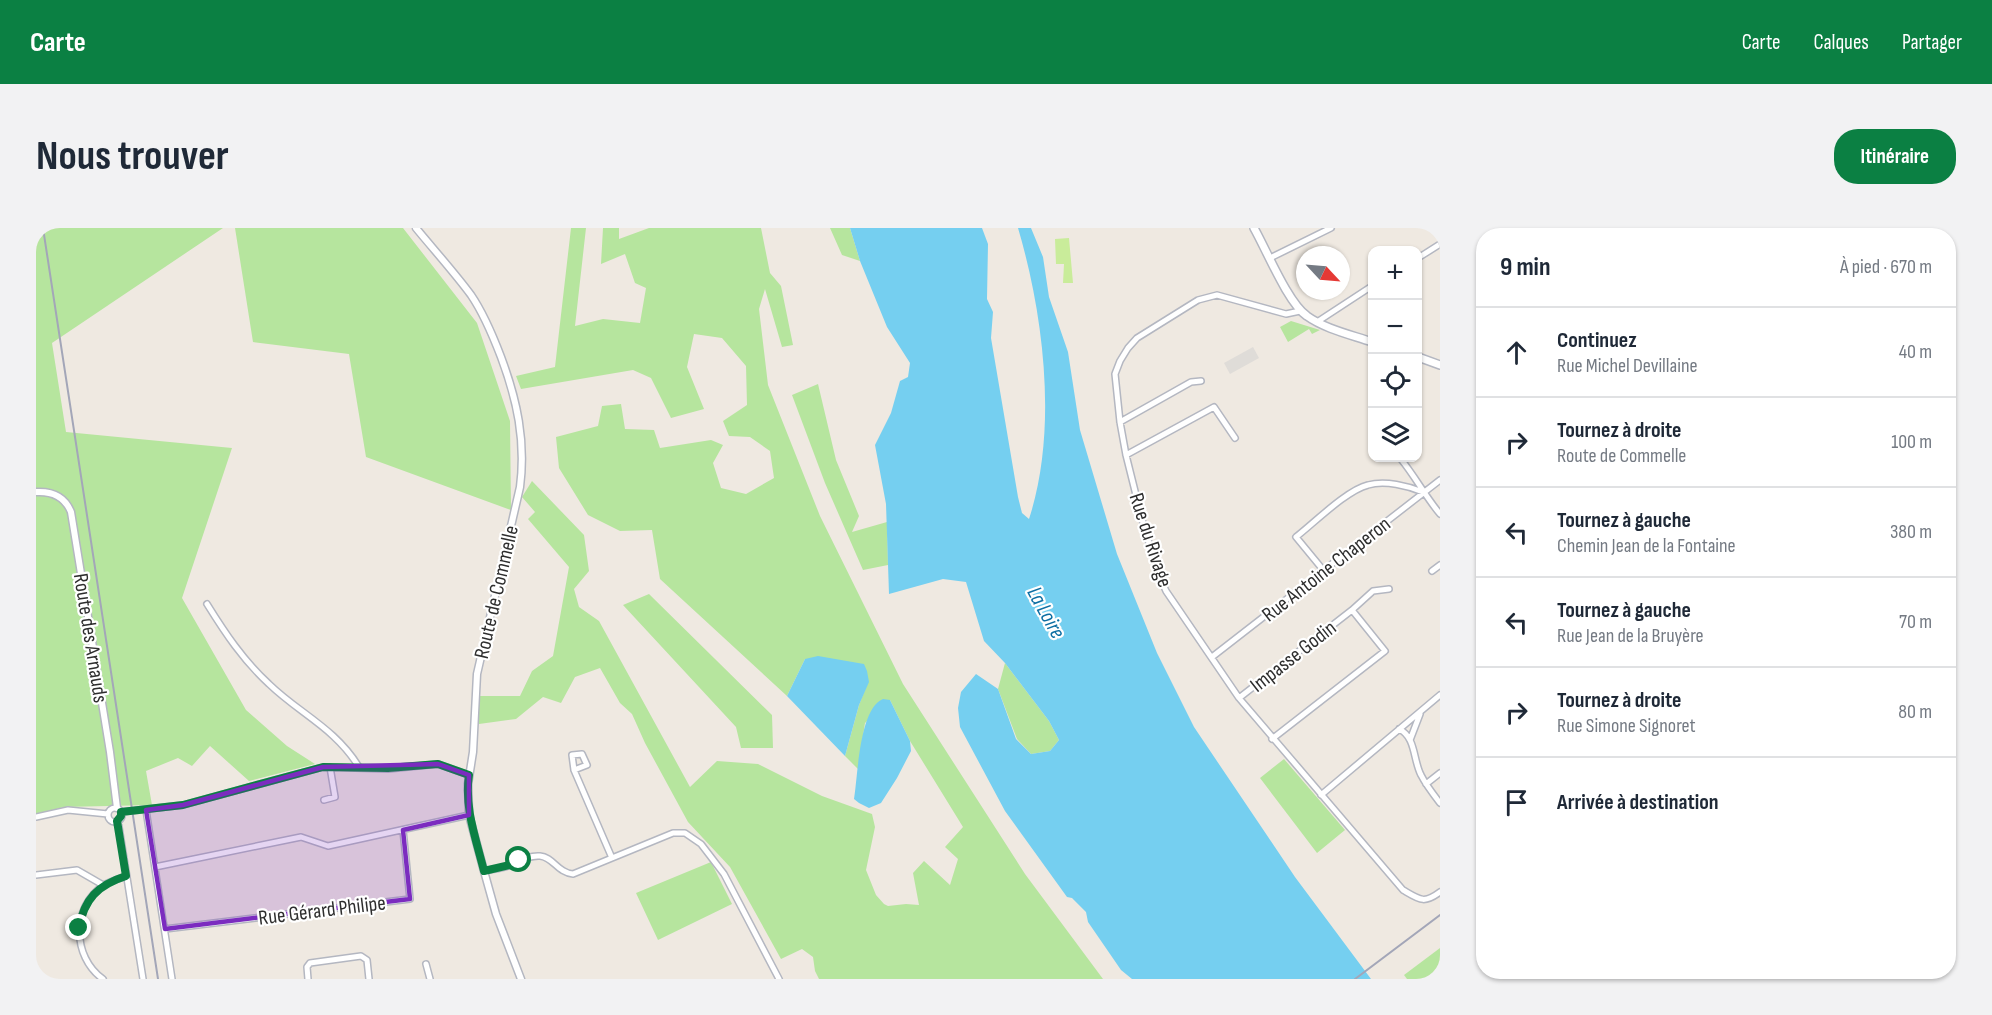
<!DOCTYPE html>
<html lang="fr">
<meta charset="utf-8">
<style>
body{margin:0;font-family:"Sofia Sans Condensed",sans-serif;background:#f2f2f3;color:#1f2937}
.controls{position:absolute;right:18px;top:18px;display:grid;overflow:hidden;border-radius:12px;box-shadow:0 2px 4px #0004}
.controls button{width:54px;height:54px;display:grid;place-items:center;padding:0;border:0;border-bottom:2px solid #e0e1e3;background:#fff;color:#1f2937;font:30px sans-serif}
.compass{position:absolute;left:1260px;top:18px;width:54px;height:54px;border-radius:50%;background:#fff;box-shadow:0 2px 4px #0004;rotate:116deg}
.stop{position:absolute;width:18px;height:18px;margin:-14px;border:4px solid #0b8043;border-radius:50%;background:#fff}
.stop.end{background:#0b8043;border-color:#fff;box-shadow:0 2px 6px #0008}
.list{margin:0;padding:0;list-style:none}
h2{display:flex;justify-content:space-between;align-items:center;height:78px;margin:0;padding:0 24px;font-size:26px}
h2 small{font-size:20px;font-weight:400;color:#747a83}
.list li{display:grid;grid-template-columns:39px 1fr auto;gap:18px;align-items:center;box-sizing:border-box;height:90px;padding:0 24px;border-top:2px solid #e0e1e3}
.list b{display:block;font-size:22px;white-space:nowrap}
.list p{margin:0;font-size:20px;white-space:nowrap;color:#747a83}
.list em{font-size:20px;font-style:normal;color:#747a83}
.icon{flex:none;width:33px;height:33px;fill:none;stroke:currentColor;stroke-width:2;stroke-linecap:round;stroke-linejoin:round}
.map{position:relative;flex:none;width:1404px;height:751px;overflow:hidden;border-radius:24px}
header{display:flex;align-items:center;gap:36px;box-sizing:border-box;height:84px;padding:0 30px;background:#0b8043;color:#fff}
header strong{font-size:28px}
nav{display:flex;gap:33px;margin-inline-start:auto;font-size:21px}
.intro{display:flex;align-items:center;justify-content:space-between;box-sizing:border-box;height:144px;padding:0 36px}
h1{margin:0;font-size:42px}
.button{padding:15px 27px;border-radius:24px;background:#0b8043;color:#fff;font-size:21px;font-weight:700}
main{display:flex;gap:36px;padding:0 36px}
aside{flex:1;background:#fff;border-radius:24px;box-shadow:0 2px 4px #0004}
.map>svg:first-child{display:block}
.green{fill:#b6e59e}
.pitch{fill:#c9ec9a}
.plaza{fill:#dfdcd8}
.water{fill:#75cff0}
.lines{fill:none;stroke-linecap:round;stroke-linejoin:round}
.minor-casing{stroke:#b4b7c1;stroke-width:8}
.tertiary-casing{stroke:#b4b7c1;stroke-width:9}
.secondary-casing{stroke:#b4b7c1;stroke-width:10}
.minor{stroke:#fff;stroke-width:5}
.tertiary{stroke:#fff;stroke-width:6}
.secondary{stroke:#fff;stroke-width:7}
.rail{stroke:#a3a6b8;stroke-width:2}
.route{stroke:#0b8043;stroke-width:8}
.marked{fill:#7b2cbf;fill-opacity:0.2;stroke:#7b2cbf;stroke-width:4.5;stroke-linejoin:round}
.labels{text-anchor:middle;stroke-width:4.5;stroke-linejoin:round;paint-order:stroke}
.street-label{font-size:21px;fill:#2e2e2e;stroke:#fff}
.water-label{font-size:22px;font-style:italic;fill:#0d6fa3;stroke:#fff}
</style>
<header>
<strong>Carte</strong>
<nav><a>Carte</a><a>Calques</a><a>Partager</a></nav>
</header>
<div class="intro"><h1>Nous trouver</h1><a class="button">Itinéraire</a></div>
<main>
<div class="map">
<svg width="1404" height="751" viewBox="0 0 1404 751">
<rect width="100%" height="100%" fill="#efe9e1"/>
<!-- green -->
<path class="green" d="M0,0H187L16,115L30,204L196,220L146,370L210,482L251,518L279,536L213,553L174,518L156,538L142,530L110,543L116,577L28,579L0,586Z
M199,0H367L441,95L474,193L475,282L330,229L313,126L217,114Z
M535,0H550L539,98L567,91L604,95L610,60L599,55L589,26L565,36L567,0H583V11L613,0H725L734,45L745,58L757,117L746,119L729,61L723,81L732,157L784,288L867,456L989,646L1067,751H783L779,743L777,729L766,721L745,731L694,639L652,594L609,515L596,486L584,475L564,440L539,449L525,475L507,469L480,491L443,496L441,468H484L496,443L517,428L533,339L492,291L499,284L486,269L496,253L548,307L553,343L538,361L543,379L563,393L654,559L681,533L722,536L786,568L836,586L839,599L830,642L840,667L848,676L852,678L870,676L883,677L877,645L888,633L914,657L922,631L909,619L927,599L874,513L854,472L829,495L822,541L809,528L823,477L832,454L769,431L751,468L624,351L616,302L584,303L552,287L523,240L520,209L562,198L566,178L585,176L589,201L618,202L624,220L675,212L687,217L677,235L685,260L710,266L738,250L734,223L714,209L693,208L687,193L711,177L710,138L686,110L658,106L651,139L668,181L635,190L615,150L597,142L485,161L480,148L519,139Z
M794,0H814L824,33L806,27Z
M1255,93L1284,102L1276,106L1273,101L1252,114L1244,99Z
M782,156L800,232L823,288L816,304L851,294L852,337L827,342L789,255L756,167Z
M613,366L736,487L737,520H705L700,499L587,377Z
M969,435L1013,493L1023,512L1014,523L995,526L981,511L962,461Z
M1248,531L1309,602L1281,625L1224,550Z
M675,634L696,676L622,712L600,665Z
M1404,720V751H1371L1368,747Z"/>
<!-- pitch -->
<path class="pitch" d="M1033,10L1037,55H1027L1028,36H1020L1019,11Z"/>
<!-- plaza -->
<path class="plaza" d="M1217,119L1223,130L1194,146L1188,135Z"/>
<!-- water -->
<path class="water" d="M814,0H946L952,16L951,71L957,84L955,110L982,269L986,285L993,291C1022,203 1008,88 982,0H995L1007,29L1013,69L1032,124L1044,202L1081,326L1121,425L1158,499L1259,649L1335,751H1096L1085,742L1052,694L1050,684L1036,670L1031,669L969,583L924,499L922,480L925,464L940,446L962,461L980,511L995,526L1014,523L1023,512L1013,493L969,435L948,413L930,354L907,351L853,366L850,276L839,217L855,185L864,153L872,149L874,135L851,99L824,33Z
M782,428L828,436L831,443L833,454L823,477L809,528L751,468L769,431Z
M847,471L854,472L874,513L875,523L861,550L845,575L833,580L823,575L818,571C822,547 823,481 847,471Z"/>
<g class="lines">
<!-- minor casing -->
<g class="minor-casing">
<path id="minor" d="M1234,30L1295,0
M1382,30L1404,16
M1264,83L1250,86L1181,67L1162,72L1101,110L1092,120L1084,133L1079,146L1084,194L1090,227L1107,295L1122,345L1130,363L1203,470L1367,662C1384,672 1388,676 1404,664
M1281,94L1336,58
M1084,194L1155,154L1165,153
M1090,227L1178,179L1199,210
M1364,230C1379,248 1389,268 1404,286
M1288,343L1260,309C1278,295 1311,262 1332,257C1349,252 1372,258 1387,264
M1396,343L1404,337
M171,376C189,405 207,432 233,456C264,486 299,500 323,539
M1316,382L1337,363L1353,361
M1176,429L1404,252
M1203,470L1316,382L1349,423L1236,511
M1363,501C1380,509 1377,532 1385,547C1390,557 1397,566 1404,575
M1374,512L1384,486
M538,542L536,527L546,526L551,537L538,542L576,630
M1390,556L1404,545
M1285,567L1404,467
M288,572L299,569L294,539
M72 587a7 7 0 1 1 14 0a7 7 0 1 1-14 0Z
M110,582L136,751
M85,584L147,577L287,539L352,541L402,536L433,547
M0,589L32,582L72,586
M82,593L107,751
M119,639L265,609L292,618L433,587
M448,643C456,641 464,641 472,638C482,634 492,627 504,628C517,629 522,645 537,646L637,605H649L665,616L688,646L743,751
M0,647L41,642L67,657
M129,701L374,671L367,602
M390,736L394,751
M67,751C36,729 35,678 68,657C74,653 83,651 90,648
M272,751L271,739L274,735L325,728L331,732L333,751"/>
</g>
<!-- tertiary casing -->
<g class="tertiary-casing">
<path id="tertiary" d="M380,0C398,22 418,44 435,67C448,86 457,108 465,129C481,172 490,213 484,259L441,446L437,524L432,556L433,587L448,643L460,686L485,751
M0,264C17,263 29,269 35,284L74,524L81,580"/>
</g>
<!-- secondary casing -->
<g class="secondary-casing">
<path id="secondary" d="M1218,0C1231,23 1252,75 1271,88C1289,101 1316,107 1336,114
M1382,129L1404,137"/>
</g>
<!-- minor -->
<use href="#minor" class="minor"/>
<!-- tertiary -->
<use href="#tertiary" class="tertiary"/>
<!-- secondary -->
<use href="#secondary" class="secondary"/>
<!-- rail -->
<path class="rail" d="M7,0L122,751
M1319,751L1404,687"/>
</g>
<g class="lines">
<!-- route -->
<path class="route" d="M43,700C48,671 62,657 90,648L81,593L85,588V584L147,577L287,539L352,540L402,536L433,547C428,579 440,611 448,643L474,637L483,632"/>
</g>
<!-- marked area -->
<path class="marked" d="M402,536L433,547V587L367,602L374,671L129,701L110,582L147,577L287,539Z"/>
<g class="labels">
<!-- street labels -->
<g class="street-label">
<text transform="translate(1115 312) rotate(72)" y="7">Rue du Rivage</text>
<text transform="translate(1290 341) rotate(-38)" y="7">Rue Antoine Chaperon</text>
<text transform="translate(460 364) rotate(-77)" y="7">Route de Commelle</text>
<text transform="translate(55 410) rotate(81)" y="7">Route des Arnauds</text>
<text transform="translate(1257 428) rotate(-38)" y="7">Impasse Godin</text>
<text transform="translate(286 682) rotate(-7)" y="7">Rue Gérard Philipe</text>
</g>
<!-- water labels -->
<g class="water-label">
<text transform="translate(1011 384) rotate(61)" y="8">La Loire</text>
</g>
</g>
</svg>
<div class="controls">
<button>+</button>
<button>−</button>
<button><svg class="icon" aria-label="locate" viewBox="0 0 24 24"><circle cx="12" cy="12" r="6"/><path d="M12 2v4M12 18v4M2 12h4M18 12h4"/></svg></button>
<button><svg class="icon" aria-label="layers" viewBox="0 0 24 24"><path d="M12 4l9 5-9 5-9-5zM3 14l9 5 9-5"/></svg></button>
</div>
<svg class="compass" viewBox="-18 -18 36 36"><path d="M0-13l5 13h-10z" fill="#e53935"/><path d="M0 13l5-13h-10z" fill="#747a83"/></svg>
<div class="stop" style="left:483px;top:632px"></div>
<div class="stop end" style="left:43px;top:700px"></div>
</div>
<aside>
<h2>9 min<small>À pied · 670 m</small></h2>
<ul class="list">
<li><svg class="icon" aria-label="ahead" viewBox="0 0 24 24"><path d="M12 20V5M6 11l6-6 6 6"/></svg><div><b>Continuez</b><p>Rue Michel Devillaine</p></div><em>40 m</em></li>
<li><svg class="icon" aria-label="right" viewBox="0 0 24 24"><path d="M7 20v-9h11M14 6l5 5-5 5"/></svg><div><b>Tournez à droite</b><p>Route de Commelle</p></div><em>100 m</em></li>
<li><svg class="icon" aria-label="left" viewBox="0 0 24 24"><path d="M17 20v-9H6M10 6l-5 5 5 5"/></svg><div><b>Tournez à gauche</b><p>Chemin Jean de la Fontaine</p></div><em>380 m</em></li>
<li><svg class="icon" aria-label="left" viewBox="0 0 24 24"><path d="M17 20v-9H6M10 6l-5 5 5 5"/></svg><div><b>Tournez à gauche</b><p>Rue Jean de la Bruyère</p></div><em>70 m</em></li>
<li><svg class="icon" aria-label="right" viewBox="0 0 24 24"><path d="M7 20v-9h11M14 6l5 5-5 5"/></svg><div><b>Tournez à droite</b><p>Rue Simone Signoret</p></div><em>80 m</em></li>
<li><svg class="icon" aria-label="arrive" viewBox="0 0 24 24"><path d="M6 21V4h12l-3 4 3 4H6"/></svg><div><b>Arrivée à destination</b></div></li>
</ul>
</aside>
</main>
